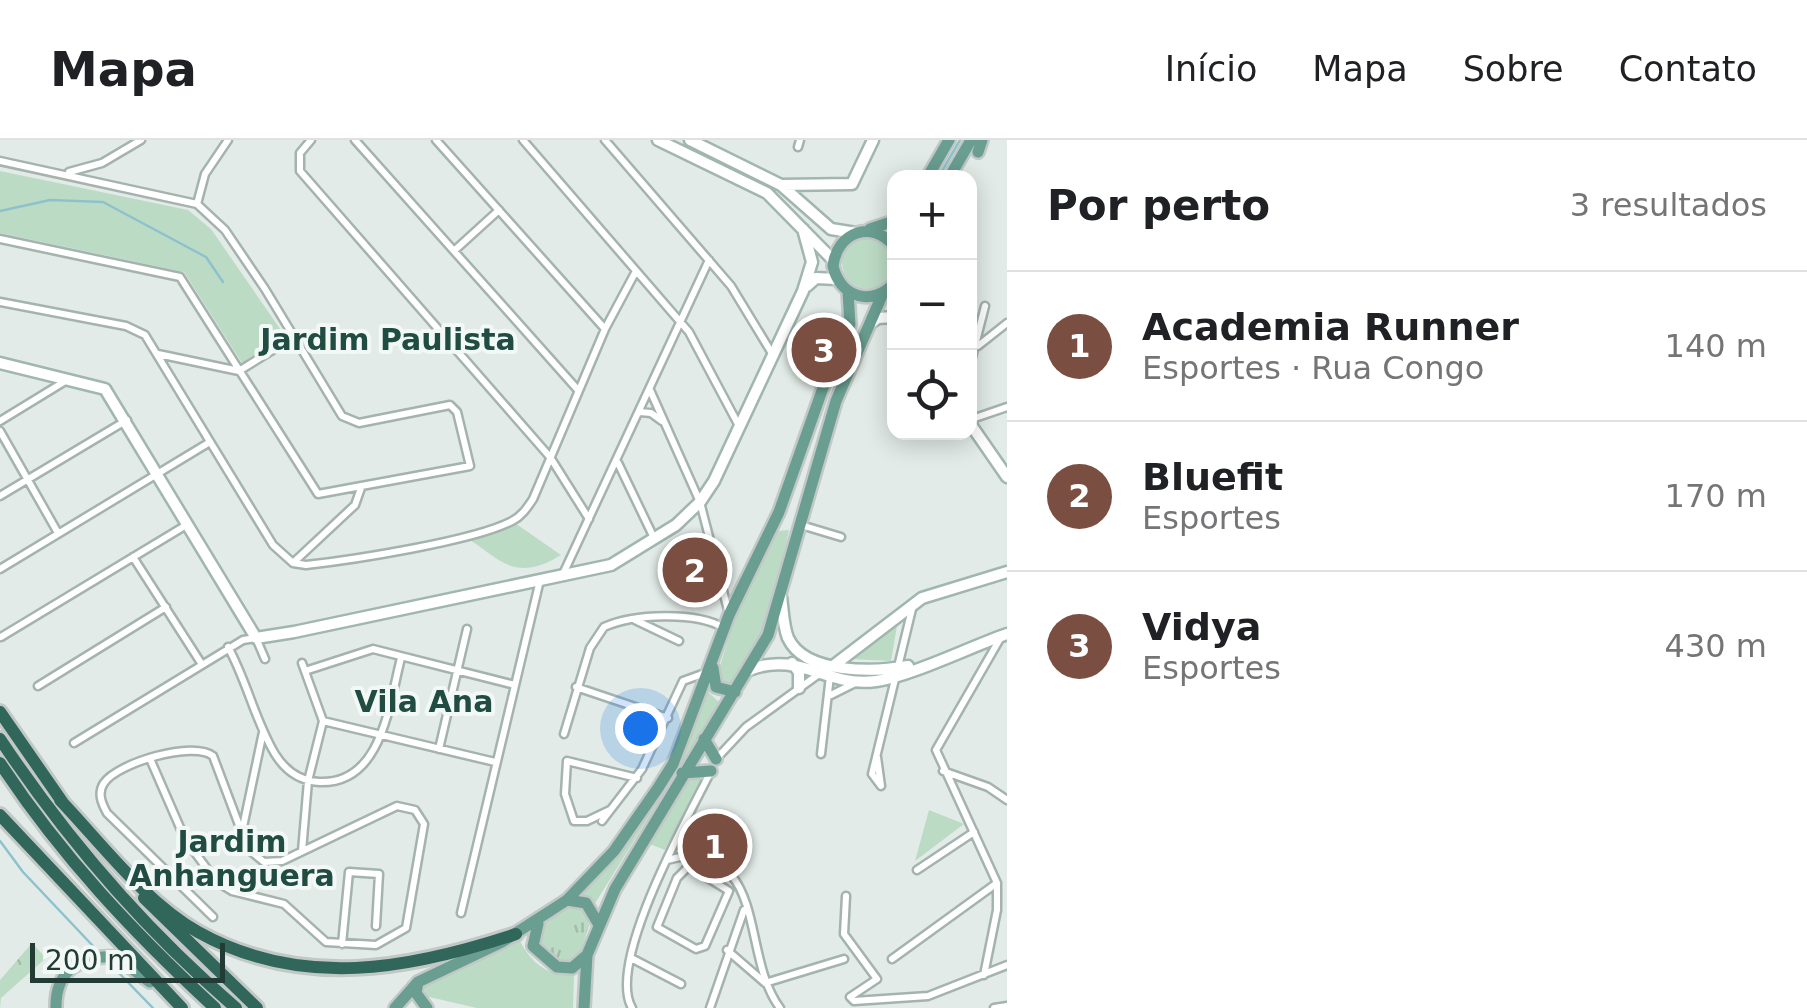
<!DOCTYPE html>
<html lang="pt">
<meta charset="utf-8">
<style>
body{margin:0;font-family:"DejaVu Sans",sans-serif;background:#f6f6f6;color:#202124}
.controls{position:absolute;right:30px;top:30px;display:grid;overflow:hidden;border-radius:20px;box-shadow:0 5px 25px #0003}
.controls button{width:90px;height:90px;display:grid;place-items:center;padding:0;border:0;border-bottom:2px solid #e0e0e0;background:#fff;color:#202124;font:50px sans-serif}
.scale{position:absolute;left:30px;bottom:25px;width:195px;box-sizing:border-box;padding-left:10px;border:5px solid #233b35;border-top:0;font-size:28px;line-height:35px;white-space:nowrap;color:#233b35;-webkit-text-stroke:8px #f2f8f5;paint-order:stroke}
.you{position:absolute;left:640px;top:588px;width:35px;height:35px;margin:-25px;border:8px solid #fff;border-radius:50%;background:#1a73e8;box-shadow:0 0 0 15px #1a73e833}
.badge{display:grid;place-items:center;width:65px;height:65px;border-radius:50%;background:#7a4e40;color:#fff;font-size:32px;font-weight:700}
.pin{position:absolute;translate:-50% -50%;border:5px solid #fff;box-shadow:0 2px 10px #0006}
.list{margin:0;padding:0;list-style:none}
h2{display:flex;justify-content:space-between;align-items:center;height:130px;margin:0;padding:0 40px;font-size:42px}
h2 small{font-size:32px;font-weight:400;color:#757577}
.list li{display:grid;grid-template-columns:65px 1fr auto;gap:30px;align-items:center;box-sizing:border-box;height:150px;padding:0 40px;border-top:2px solid #e0e0e0}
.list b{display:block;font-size:38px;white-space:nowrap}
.list p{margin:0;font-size:32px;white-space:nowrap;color:#757577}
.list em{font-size:32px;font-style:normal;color:#757577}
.icon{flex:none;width:55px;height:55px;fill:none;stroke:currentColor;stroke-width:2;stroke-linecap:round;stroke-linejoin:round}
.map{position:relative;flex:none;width:1007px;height:868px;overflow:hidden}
header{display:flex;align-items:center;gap:60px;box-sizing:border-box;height:140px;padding:0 50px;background:#fff;border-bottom:2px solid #e0e0e0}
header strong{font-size:48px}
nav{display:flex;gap:55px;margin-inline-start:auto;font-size:35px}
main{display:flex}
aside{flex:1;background:#fff}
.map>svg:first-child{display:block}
.grass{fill:url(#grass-tufts)}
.forest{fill:url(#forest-crowns)}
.green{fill:#bcdbc5}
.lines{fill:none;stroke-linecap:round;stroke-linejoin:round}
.stream{stroke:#8dc2cd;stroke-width:2.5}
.street-casing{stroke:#a5b3ae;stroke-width:11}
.secondary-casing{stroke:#a1b6af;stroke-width:15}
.primary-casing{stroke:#c1c8c6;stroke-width:16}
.highway-casing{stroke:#c1c8c6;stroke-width:18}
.street{stroke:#fff;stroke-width:6}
.secondary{stroke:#fff;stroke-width:10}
.primary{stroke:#699e91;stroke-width:11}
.highway{stroke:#31665b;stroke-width:12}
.labels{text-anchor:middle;stroke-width:8;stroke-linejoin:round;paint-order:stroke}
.neighbourhood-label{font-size:30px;font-weight:bold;fill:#204c42;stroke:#f2f8f5}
</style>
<header>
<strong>Mapa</strong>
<nav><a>Início</a><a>Mapa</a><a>Sobre</a><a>Contato</a></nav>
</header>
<main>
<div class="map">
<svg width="1007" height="868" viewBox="0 0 1007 868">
<defs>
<pattern id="grass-tufts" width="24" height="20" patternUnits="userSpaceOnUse" patternTransform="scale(2.5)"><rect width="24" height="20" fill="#bcdbc5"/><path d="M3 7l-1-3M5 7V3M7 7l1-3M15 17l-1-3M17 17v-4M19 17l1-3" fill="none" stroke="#a1bdaa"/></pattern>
<pattern id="forest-crowns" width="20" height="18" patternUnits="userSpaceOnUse" patternTransform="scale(2.5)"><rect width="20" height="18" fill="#bcdbc5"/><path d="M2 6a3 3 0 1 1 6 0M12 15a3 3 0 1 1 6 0" fill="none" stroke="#a1bdaa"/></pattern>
</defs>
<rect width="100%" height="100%" fill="#e2ebe7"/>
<!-- grass -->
<path class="grass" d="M568,768L584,770L589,785L578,822L562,824L540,812L537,789Z"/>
<!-- forest -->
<path class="forest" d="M32,803L46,818L1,858L0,868V840Z"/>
<!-- green -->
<path class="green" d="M0,31L188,70L211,89L285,196L242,223L184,132L0,93Z
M842 123a26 26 0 1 1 52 0a26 26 0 1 1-52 0Z
M512,381L561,415C515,443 502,421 463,395Z
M789,390L775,459L777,470L733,543L722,544L717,535L737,472L778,391Z
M894,482L897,486L891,521L849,519Z
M707,551L720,563L594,765L582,755C635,687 677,633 707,551Z
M685,637H705L665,710L647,703Z
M929,670L964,684L915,721Z
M519,799C530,822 548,837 574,835L573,868H477L425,856V845Z"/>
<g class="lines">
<!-- stream -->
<path class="stream" d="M938,38L960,0
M0,71L50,60L103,62L206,117L223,142
M0,701L23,732L93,806
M115,829L153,868"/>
<!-- street casing -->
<g class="street-casing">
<path id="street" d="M311,0L300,13V31L550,317L589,379
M355,0L577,249
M436,0L605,189
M523,0L689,192L739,286
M605,0L731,146L773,215
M798,7L800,0
M0,21L197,64L225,90L265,149L342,276L359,283L450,265L457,272L470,326L318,354L180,137L0,99
M69,32L102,23L141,0
M197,64L205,34L228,0
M455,110L499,70
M0,162L126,186L145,195L273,405L293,423L306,425C352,420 474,401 512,381C522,376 527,368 533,359L605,189L636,131
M978,206L1007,183
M158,214L239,231L295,196
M969,229L985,166
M650,250L700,362L729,474
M640,272L651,273L662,281
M969,280L1007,267
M0,281L67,240
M0,291L58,393
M618,323L654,398
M0,356L127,280
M801,385L841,397
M133,417L201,523
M294,422L355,365L361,348
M0,429L210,302
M563,434L709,120
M635,480L679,501
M1,497L188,384
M228,507C247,541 255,581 275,614C285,630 300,641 319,642C382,645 389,564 401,518
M302,523L323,581
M305,531L373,509L515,545
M38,546L166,467
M576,547L668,578
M831,555L859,541
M323,581L495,622
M564,594L590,508L604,487C633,474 696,471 724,488
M74,603L243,500L256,498L265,519
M439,609L467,489
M821,614L830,536
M877,617L881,646L872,634L912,469
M717,618L746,587L819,534
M151,621L185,699L216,741L232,751L284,764L326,802L376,805L406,788L424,684L415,670L397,666L282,721L264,722L248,709L213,616C194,600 117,623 104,643C97,653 102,664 107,673L213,777
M943,631L988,647L1007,660
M610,670L587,681H574L565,654L567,621L637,638
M602,681L642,629L683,541L705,533
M243,687L263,592
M684,687L686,707C701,719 720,721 732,736C758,768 752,831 780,868
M302,711L308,641L323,581
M699,716L677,738L657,787L696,809L705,806L729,751L700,733L706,719
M667,720L693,714
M917,730L974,692
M846,756L844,794L877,839L850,857L854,861L928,856L1007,825
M461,773L540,440
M342,804L349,732L379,734L376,786
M727,810L764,842
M631,818L681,844
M892,819L997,743
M984,835L997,770V743L936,610L1001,497
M765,843L844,819
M632,868C606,823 687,679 710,633
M710,868L744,770
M994,868L1007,866"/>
</g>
<!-- secondary casing -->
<g class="secondary-casing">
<path id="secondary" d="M658,0L767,53L833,120
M690,0L781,45L831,89L856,93
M781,45L852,44L873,0
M894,145V161
M807,146L816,138L836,139
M871,183L878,178L894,177
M0,223L105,249L256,498L294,492L611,425L676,385L700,362L714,341L803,151L812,122L803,89
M969,282L1007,337
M781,457C783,470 783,486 788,498C805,535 876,532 908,526
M792,523L799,532V548
M833,526L922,458L1007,432
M749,530C799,510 827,548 876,541C909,537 972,506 1007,494"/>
</g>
<!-- primary casing -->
<g class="primary-casing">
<path id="primary" d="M978,12L982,0
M927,38L949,0
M949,38L971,0
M870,89L894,81
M894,106C872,79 837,92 833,126C840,158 873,167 894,143
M713,528L716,547L735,552
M704,599L716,619
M682,633L711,631
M567,760L586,763L599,785
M538,784L533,806L557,827L572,828L587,815
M418,842L416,853L427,868
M56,868C55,830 81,815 116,817L150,842
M395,868L418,842L502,802L567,760L614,711L658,648L673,624L729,475L779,372L824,245L850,184L848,152
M584,868L587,815L615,749L768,495L836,261L883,153"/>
</g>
<!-- highway casing -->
<g class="highway-casing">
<path id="highway" d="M0,572L63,663
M0,599C66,698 145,790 236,868
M0,623C61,716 134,793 215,868
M60,660C102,704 145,762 198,792C302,850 410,829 516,794
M0,675L182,868
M144,758L257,868"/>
</g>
<!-- street -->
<use href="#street" class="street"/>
<!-- secondary -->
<use href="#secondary" class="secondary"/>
<!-- primary -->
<use href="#primary" class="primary"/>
<!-- highway -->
<use href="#highway" class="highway"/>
</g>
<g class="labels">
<!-- neighbourhood labels -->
<g class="neighbourhood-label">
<text x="388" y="210">Jardim Paulista</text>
<text x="424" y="572">Vila Ana</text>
<text x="232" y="712">Jardim<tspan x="232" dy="34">Anhanguera</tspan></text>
</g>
</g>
</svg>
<div class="controls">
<button>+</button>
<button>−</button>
<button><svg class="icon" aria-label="locate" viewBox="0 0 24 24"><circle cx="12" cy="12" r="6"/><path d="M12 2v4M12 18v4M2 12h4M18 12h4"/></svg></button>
</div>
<div class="scale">200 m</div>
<div class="you"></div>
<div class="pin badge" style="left:715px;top:706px">1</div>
<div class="pin badge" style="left:695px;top:430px">2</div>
<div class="pin badge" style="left:824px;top:210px">3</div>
</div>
<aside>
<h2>Por perto<small>3 resultados</small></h2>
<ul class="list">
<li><span class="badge">1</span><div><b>Academia Runner</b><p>Esportes · Rua Congo</p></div><em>140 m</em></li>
<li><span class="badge">2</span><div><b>Bluefit</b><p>Esportes</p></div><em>170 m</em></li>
<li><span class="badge">3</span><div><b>Vidya</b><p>Esportes</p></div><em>430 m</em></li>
</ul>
</aside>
</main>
